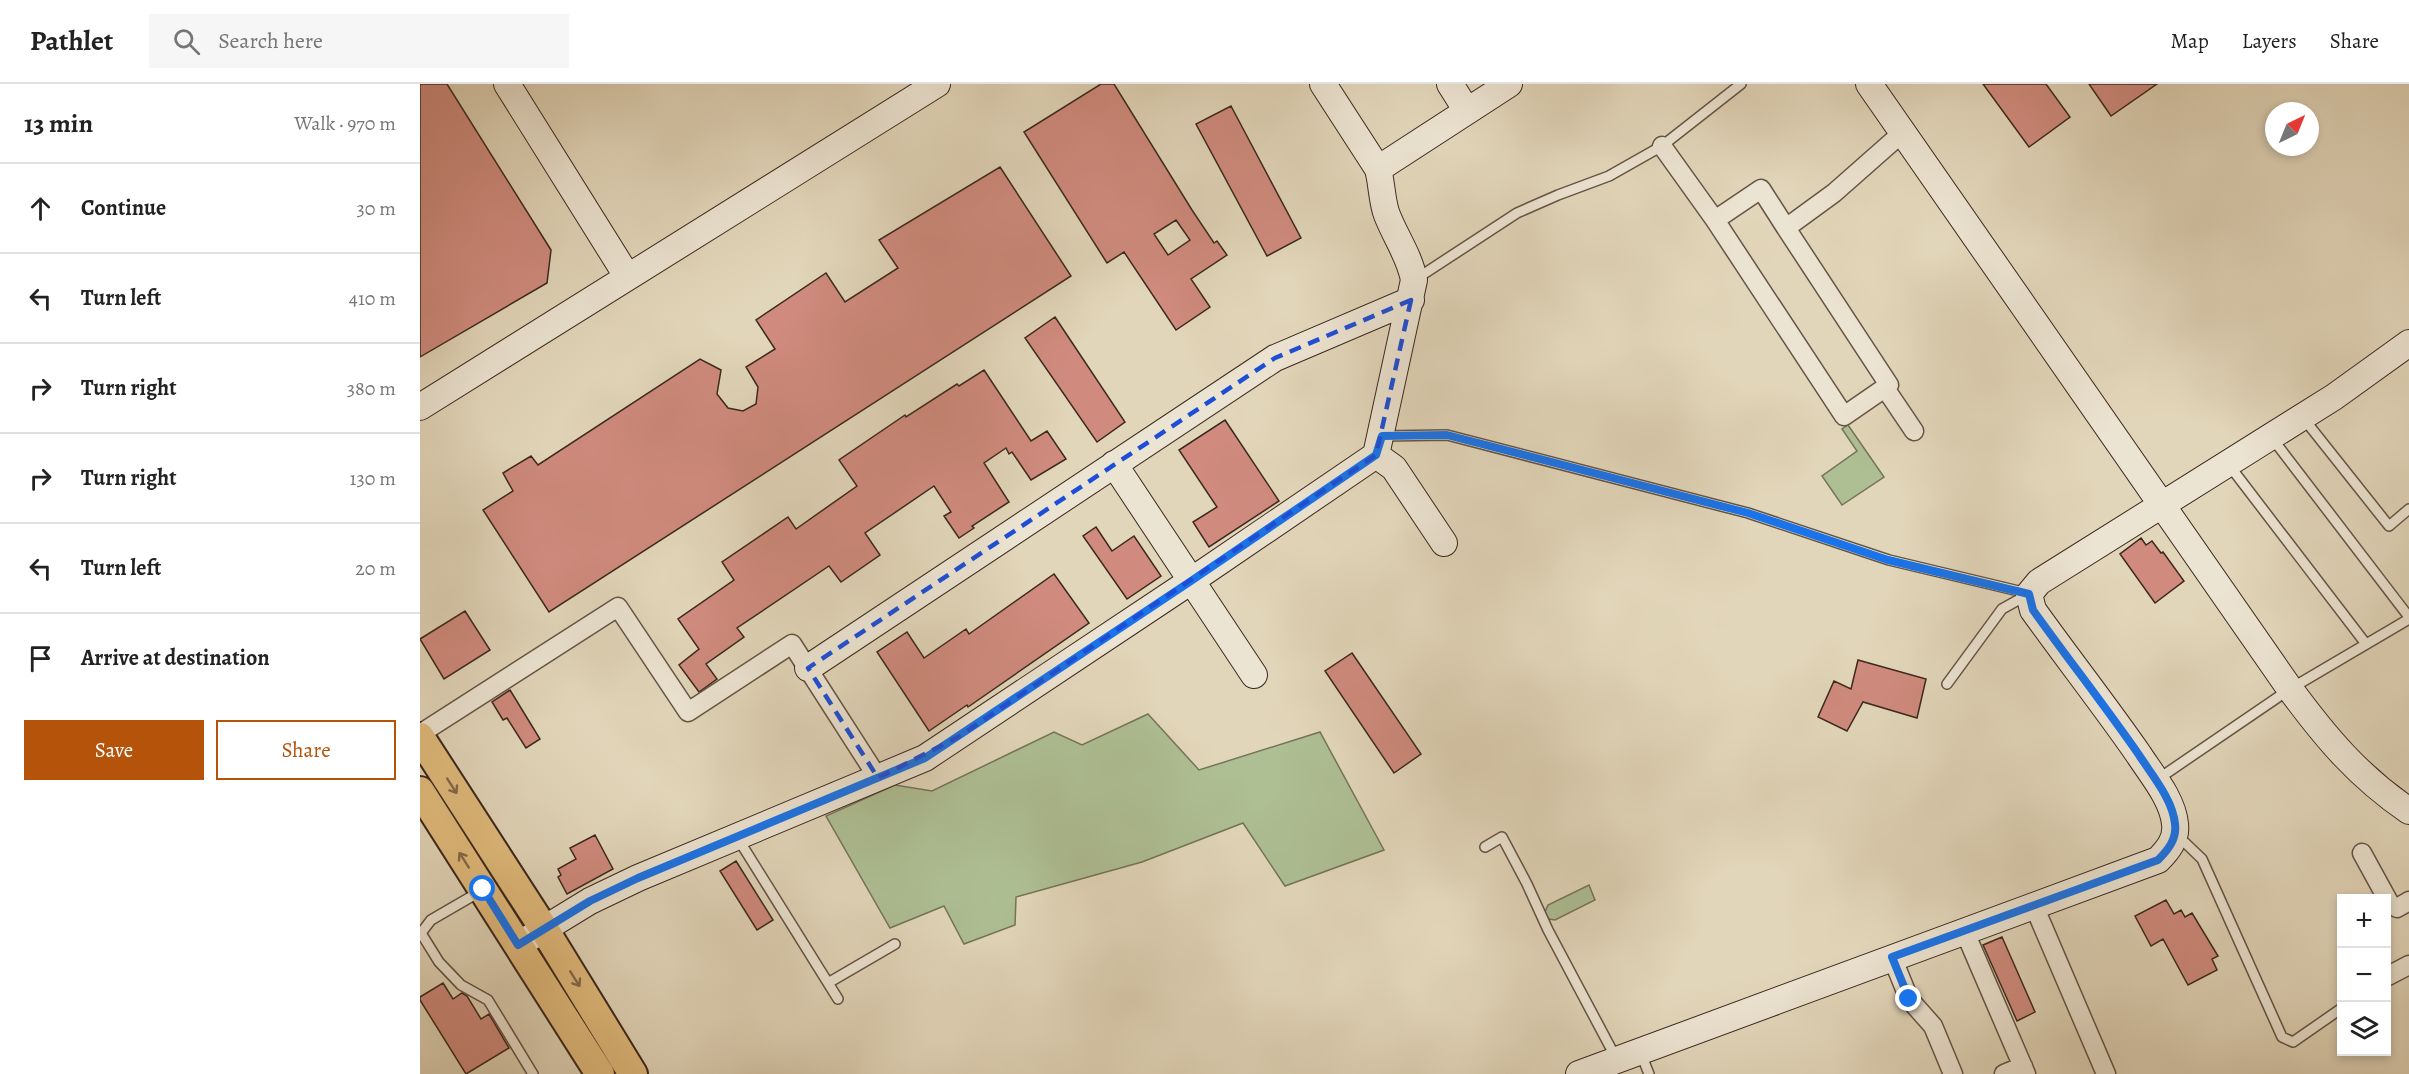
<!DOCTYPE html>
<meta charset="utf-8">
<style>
body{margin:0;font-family:Alegreya,serif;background:#f6f6f6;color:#222}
.controls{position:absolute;right:18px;bottom:18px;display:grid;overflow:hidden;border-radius:0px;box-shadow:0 3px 9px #0003}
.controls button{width:54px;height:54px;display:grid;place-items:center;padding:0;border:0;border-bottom:2px solid #e0e0e0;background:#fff;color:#222;font:30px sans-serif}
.compass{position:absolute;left:1845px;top:18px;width:54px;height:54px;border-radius:50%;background:#fff;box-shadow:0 3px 9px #0003;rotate:43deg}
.stop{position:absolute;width:18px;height:18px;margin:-14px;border:4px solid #1a73e8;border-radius:50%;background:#fff}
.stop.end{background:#1a73e8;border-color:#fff;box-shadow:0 2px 6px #0008}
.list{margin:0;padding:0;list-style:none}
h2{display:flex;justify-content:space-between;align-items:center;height:78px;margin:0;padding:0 24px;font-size:26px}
h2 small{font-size:20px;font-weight:400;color:#767676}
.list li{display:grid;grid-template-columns:39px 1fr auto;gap:18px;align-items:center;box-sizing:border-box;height:90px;padding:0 24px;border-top:2px solid #e0e0e0}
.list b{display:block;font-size:22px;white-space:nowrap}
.list em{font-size:20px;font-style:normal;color:#767676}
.actions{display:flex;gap:12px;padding:18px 24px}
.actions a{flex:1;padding:14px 0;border:2px solid #b45309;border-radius:0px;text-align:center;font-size:21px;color:#b45309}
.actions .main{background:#b45309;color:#fff}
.icon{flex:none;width:33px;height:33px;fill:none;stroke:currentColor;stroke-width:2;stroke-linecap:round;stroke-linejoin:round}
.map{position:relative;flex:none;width:1989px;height:990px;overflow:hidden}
header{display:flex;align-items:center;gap:36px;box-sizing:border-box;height:84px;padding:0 30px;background:#fff;border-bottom:2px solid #e0e0e0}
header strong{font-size:28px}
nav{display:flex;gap:33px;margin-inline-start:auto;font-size:21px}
.search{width:420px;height:54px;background:#f6f6f6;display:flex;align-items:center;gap:15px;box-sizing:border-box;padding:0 21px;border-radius:0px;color:#767676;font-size:22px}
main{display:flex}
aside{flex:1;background:#fff}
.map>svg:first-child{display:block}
.green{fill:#aebf94;stroke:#747459;stroke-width:1.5}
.building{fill:#d08b7e;stroke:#3b281e;stroke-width:1.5;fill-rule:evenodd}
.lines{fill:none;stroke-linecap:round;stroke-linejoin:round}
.lane-casing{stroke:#655445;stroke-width:12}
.street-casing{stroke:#655445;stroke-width:21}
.secondary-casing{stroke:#3b281e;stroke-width:28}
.primary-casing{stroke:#3b281e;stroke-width:32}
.lane{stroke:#ece4d2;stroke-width:9}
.street{stroke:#ece4d2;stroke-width:18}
.secondary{stroke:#ece4d2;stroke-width:26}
.primary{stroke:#e1bb7d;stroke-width:28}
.oneway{stroke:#866a49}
.route{stroke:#1a73e8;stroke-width:8}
.marked{fill:none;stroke:#1d4ed8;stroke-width:4.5;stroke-dasharray:12 8;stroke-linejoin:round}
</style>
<header>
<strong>Pathlet</strong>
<div class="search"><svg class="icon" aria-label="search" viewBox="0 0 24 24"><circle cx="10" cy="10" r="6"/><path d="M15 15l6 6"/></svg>Search here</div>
<nav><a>Map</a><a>Layers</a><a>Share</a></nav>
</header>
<main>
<aside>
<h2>13 min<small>Walk · 970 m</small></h2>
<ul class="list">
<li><svg class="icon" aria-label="ahead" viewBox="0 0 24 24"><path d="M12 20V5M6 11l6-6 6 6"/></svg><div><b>Continue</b></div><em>30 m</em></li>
<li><svg class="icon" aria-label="left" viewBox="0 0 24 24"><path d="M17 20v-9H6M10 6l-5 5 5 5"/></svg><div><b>Turn left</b></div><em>410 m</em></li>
<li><svg class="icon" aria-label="right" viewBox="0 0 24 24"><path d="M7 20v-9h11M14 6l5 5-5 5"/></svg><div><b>Turn right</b></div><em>380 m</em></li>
<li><svg class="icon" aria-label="right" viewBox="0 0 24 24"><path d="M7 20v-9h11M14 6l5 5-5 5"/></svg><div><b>Turn right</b></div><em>130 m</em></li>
<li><svg class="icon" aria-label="left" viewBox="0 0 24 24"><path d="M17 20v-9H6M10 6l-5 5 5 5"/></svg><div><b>Turn left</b></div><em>20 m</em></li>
<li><svg class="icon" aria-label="arrive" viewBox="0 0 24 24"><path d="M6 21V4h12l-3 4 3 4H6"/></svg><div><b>Arrive at destination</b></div></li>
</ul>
<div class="actions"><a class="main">Save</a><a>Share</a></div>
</aside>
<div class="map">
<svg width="1989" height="990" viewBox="0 0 1989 990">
<rect width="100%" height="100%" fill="#e2d6ba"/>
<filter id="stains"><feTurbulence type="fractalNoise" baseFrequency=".00333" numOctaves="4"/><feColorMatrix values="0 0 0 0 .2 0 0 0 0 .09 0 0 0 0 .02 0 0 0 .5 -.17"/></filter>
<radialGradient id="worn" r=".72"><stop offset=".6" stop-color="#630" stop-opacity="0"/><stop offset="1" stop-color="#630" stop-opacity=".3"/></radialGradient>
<!-- green -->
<path class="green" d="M1428,341L1464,393L1422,421L1402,392L1437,367L1422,345Z
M728,630L779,686L900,648L964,766L865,802L823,739L722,778L596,813L595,841L544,860L524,822L470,844L406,732L475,701L512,707L634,648L662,661Z
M1169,801L1175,816L1135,836L1129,835L1125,828L1128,821Z"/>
<!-- building -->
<path class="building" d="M0,0H27L131,166L127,199L0,273Z
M681,0H694L772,126L794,159L797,157L807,171L771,195L790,223L756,246L704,168L687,179L604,48ZM756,136L770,156L748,171L734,150Z
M1563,0H1626L1650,33L1609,63Z
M1669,0H1737L1691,32Z
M811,22L881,154L847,172L776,40Z
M580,83L651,192L129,528L63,426L93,407L83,389L111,372L118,381L280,275L301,286L297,310L308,324L323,327L336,320L338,303L326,283L355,265L336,236L406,189L425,218L478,184L459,156Z
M635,233L705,338L677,358L605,254Z
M564,286L611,357L627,347L646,375L611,396L592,368L589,370L586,364L564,379L589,418L552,442L554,444L539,454L524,432L531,428L514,402L445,449L460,471L421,498L409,482L317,544L324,553L286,580L297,595L279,608L259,581L279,565L258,535L314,496L302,478L368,433L376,445L437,402L419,376L485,331L486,333L537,300L539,302Z
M805,336L859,417L789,463L773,438L797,423L759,366Z
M676,443L692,467L714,452L741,492L707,515L663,452Z
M1721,454L1726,461L1732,457L1741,469L1743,468L1764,497L1735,519L1700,470Z
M634,490L669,539L548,623L547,621L509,647L457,568L487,548L504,574L546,545L549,550Z
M45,527L70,566L24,595L0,555Z
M932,569L1001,670L974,689L905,587Z
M1438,576L1506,595L1497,634L1443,618L1427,647L1398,633L1414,597L1431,605Z
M90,606L120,655L106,664L87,634L83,636L72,618Z
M175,751L193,785L147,810L138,793L141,791L138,785L156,775L150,764Z
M316,777L353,836L337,846L300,787Z
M1746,816L1754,830L1761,826L1765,833L1772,829L1798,872L1792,875L1797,886L1768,901L1743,855L1731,862L1715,832Z
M1582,853L1615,928L1597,937L1563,861Z
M23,899L33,915L42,909L47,912L61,935L69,930L89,964L46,990L0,916V913Z"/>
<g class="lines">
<!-- lane casing -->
<g class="lane-casing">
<path id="lane" d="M996,195L1097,129L1138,111L1189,92L1242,62L1321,0
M1884,335L1969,442L1989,425
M962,352L1027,351L1328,429L1469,476L1607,509
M1852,354L1989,533
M1809,381L1946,560
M1527,600L1582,525L1607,511
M1738,695L1870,605L1989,535
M1758,752L1782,775L1862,953L1873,958L1922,924
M317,753L418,915
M1065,763L1082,753L1107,800L1128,846L1196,974
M61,807L11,836L1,849L19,878L41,901L68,916L113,990
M408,899L475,860
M1221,970L1229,990"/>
</g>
<!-- street casing -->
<g class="street-casing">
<path id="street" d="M1242,62L1295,136
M1366,144L1341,105L1295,136L1424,332L1469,301L1366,144L1414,109L1482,49
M1465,304L1494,347
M0,650L198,523L268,628L372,560L458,694
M1942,769L1970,820L1977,824L1989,817
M1614,822L1686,990
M1544,846L1606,990
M1472,873L1489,915L1513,942L1533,990
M1966,893L1989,881
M1584,990L1603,982"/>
</g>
<!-- secondary casing -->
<g class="secondary-casing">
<path id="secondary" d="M87,0L207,192
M903,0L958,85
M1030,0L1047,27
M1449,0L1870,605C1906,654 1938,692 1989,727
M0,323L517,0
M956,371L974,384L1024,459
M694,380L834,591
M388,584L855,274L991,216
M98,861L170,817L218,794L505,674L771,497L956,371L994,196C990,173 976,154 967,131C962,119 962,100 958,85L1089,0
M1159,990L1738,776C1748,766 1757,755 1755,740C1753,716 1732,691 1719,671C1685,622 1648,575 1613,526L1609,510L1619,498L1914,313L1989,259"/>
</g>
<!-- primary casing -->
<g class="primary-casing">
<path id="primary" d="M0,653L124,845L213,990
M0,707L180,990"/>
</g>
<!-- lane -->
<use href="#lane" class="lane"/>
<!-- street -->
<use href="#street" class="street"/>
<!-- secondary -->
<use href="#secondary" class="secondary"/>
<!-- primary -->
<use href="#primary" class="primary"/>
</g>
<!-- one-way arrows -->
<defs><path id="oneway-shaft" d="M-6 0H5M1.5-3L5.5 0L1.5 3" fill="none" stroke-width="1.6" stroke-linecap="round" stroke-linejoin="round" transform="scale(1.5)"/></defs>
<g class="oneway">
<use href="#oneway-shaft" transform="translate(32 702) rotate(57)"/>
<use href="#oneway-shaft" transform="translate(44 776) rotate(-123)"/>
<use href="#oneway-shaft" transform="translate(155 895) rotate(58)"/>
</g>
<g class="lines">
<!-- route -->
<path class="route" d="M63,805L98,861L170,817L218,794L505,674L771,497L956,371L962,352L1027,351L1328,429L1468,476L1609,510L1613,526C1648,575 1685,622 1719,671C1732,691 1753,716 1755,740C1757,755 1748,766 1738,776L1472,873L1489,915"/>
</g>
<!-- marked area -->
<path class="marked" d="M991,216L956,371L538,653L458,694L388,584L855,274Z"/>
<rect width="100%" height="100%" filter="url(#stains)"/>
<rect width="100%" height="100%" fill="url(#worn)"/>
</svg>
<div class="controls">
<button>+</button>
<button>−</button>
<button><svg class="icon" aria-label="layers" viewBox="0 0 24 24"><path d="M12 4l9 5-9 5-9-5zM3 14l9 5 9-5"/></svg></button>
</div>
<svg class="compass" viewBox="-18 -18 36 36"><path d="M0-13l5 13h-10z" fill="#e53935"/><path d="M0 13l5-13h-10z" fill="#767676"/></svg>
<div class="stop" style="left:63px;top:805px"></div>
<div class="stop end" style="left:1489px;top:915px"></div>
</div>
</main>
